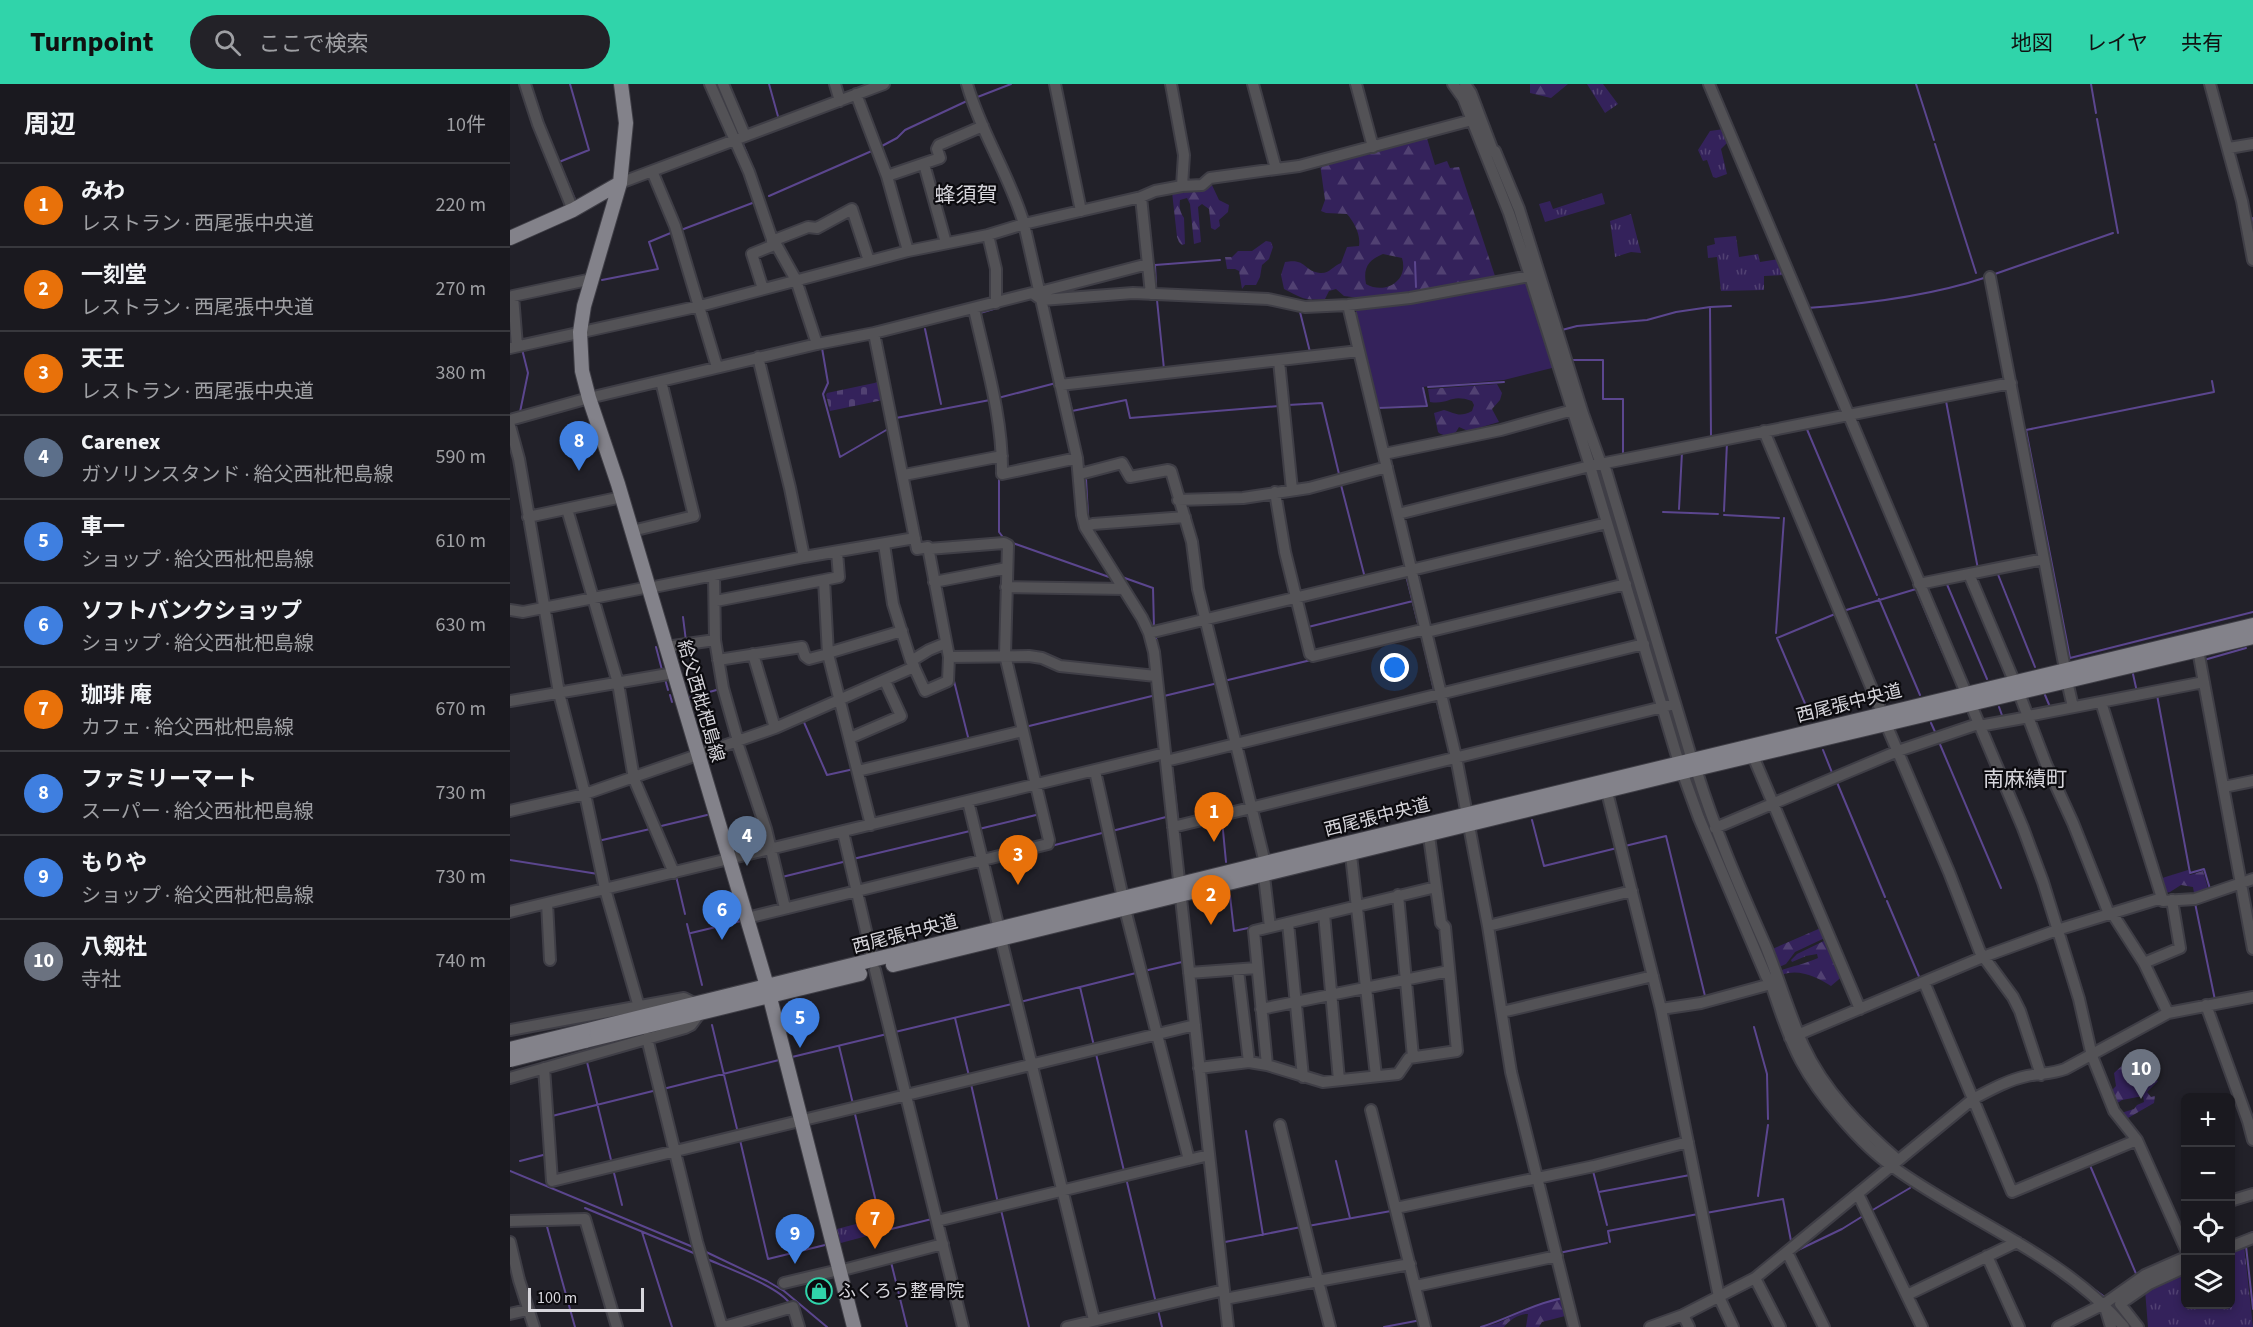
<!DOCTYPE html>
<html lang="ja">
<meta charset="utf-8">
<style>
body{margin:0;font-family:"Source Sans 3","Noto Sans JP",sans-serif;background:#232228;color:#f1f3f6}
.controls{position:absolute;right:18px;bottom:18px;display:grid;overflow:hidden;border-radius:9px;box-shadow:0 3px 9px #0003}
.controls button{width:54px;height:54px;display:grid;place-items:center;padding:0;border:0;border-bottom:2px solid #38383d;background:#1a191f;color:#f1f3f6;font:30px sans-serif}
.scale{position:absolute;left:18px;bottom:15px;width:116px;box-sizing:border-box;padding-left:6px;border:3px solid #d7d6dc;border-top:0;font-size:16px;line-height:21px;white-space:nowrap;color:#d7d6dc;-webkit-text-stroke:4px #0c0b0f;paint-order:stroke}
.you{position:absolute;left:885px;top:584px;width:21px;height:21px;margin:-15px;border:4px solid #fff;border-radius:50%;background:#1a73e8;box-shadow:0 0 0 9px #1a73e833}
.badge{display:grid;place-items:center;width:39px;height:39px;border-radius:50%;background:#30d4aa;color:#fff;font-size:20px;font-weight:700}
.pin{position:absolute;translate:-50% -50px;filter:drop-shadow(0 2px 3px #0008)}
.pin::after{content:'';position:absolute;top:32px;width:21px;height:18px;background:inherit;clip-path:polygon(0 0,100% 0,50% 100%)}
.list{margin:0;padding:0;list-style:none}
h2{display:flex;justify-content:space-between;align-items:center;height:78px;margin:0;padding:0 24px;font-size:26px}
h2 small{font-size:20px;font-weight:400;color:#9fa0a4}
.list li{display:grid;grid-template-columns:39px 1fr auto;gap:18px;align-items:center;box-sizing:border-box;height:84px;padding:0 24px;border-top:2px solid #38383d}
.list b{display:block;font-size:22px;white-space:nowrap}
.list p{margin:0;font-size:20px;white-space:nowrap;color:#9fa0a4}
.list em{font-size:20px;font-style:normal;color:#9fa0a4}
.icon{flex:none;width:33px;height:33px;fill:none;stroke:currentColor;stroke-width:2;stroke-linecap:round;stroke-linejoin:round}
.map{position:relative;flex:none;width:1743px;height:1243px;overflow:hidden}
header{display:flex;align-items:center;gap:36px;box-sizing:border-box;height:84px;padding:0 30px;background:#30d4aa;color:#111}
header strong{font-size:28px}
nav{display:flex;gap:33px;margin-inline-start:auto;font-size:21px}
.search{width:420px;height:54px;background:#232228;display:flex;align-items:center;gap:15px;box-sizing:border-box;padding:0 21px;border-radius:33px;color:#9fa0a4;font-size:22px}
main{display:flex}
aside{flex:1;background:#1a191f}
.map>svg:first-child{display:block}
.grass{fill:url(#grass-tufts)}
.forest{fill:url(#forest-firs);fill-rule:evenodd}
.cemetery{fill:url(#cemetery-stones)}
.pitch{fill:#34225b}
.lines{fill:none;stroke-linecap:round;stroke-linejoin:round}
.stream{stroke:#5b468e;stroke-width:2}
.minor-casing{stroke:#3f3e46;stroke-width:14}
.major-casing{stroke:#3f3e46;stroke-width:16}
.minor{stroke:#535256;stroke-width:10}
.major{stroke:#83828a;stroke-width:14}
.major-bridge-casing{stroke:#3f3e46;stroke-width:16;stroke-linecap:butt}
.major-bridge{stroke:#83828a;stroke-width:14}
.labels{text-anchor:middle;stroke-width:4.5;stroke-linejoin:round;paint-order:stroke}
.street-label{font-size:18px;fill:#d7d6dc;stroke:#0c0b0f}
.poi-label{font-size:18px;fill:#d7d6dc;stroke:#0c0b0f;text-anchor:start}
.quarter-label{font-size:21px;fill:#d7d6dc;stroke:#0c0b0f}
</style>
<header>
<strong>Turnpoint</strong>
<div class="search"><svg class="icon" aria-label="search" viewBox="0 0 24 24"><circle cx="10" cy="10" r="6"/><path d="M15 15l6 6"/></svg>ここで検索</div>
<nav><a>地図</a><a>レイヤ</a><a>共有</a></nav>
</header>
<main>
<aside>
<h2>周辺<small>10件</small></h2>
<ul class="list">
<li><span class="badge" style="background:#e8710a">1</span><div><b>みわ</b><p>レストラン · 西尾張中央道</p></div><em>220 m</em></li>
<li><span class="badge" style="background:#e8710a">2</span><div><b>一刻堂</b><p>レストラン · 西尾張中央道</p></div><em>270 m</em></li>
<li><span class="badge" style="background:#e8710a">3</span><div><b>天王</b><p>レストラン · 西尾張中央道</p></div><em>380 m</em></li>
<li><span class="badge" style="background:#5c6f8a">4</span><div><b>Carenex</b><p>ガソリンスタンド · 給父西枇杷島線</p></div><em>590 m</em></li>
<li><span class="badge" style="background:#3f7fe0">5</span><div><b>車一</b><p>ショップ · 給父西枇杷島線</p></div><em>610 m</em></li>
<li><span class="badge" style="background:#3f7fe0">6</span><div><b>ソフトバンクショップ</b><p>ショップ · 給父西枇杷島線</p></div><em>630 m</em></li>
<li><span class="badge" style="background:#e8710a">7</span><div><b>珈琲 庵</b><p>カフェ · 給父西枇杷島線</p></div><em>670 m</em></li>
<li><span class="badge" style="background:#3f7fe0">8</span><div><b>ファミリーマート</b><p>スーパー · 給父西枇杷島線</p></div><em>730 m</em></li>
<li><span class="badge" style="background:#3f7fe0">9</span><div><b>もりや</b><p>ショップ · 給父西枇杷島線</p></div><em>730 m</em></li>
<li><span class="badge" style="background:#6b7280">10</span><div><b>八剱社</b><p>寺社</p></div><em>740 m</em></li>
</ul>
</aside>
<div class="map">
<svg width="1743" height="1243" viewBox="0 0 1743 1243">
<defs>
<pattern id="grass-tufts" width="24" height="20" patternUnits="userSpaceOnUse" patternTransform="scale(1.5)"><rect width="24" height="20" fill="#34225b"/><path d="M3 7l-1-3M5 7V3M7 7l1-3M15 17l-1-3M17 17v-4M19 17l1-3" fill="none" stroke="#514172"/></pattern>
<pattern id="forest-firs" width="22" height="20" patternUnits="userSpaceOnUse" patternTransform="scale(1.5)"><rect width="22" height="20" fill="#34225b"/><path d="M5 1l3.5 6h-7zM16 11l3.5 6h-7z" fill="#514172"/></pattern>
<pattern id="cemetery-stones" width="16" height="16" patternUnits="userSpaceOnUse" patternTransform="scale(1.5)"><rect width="16" height="16" fill="#34225b"/><path d="M2 7V4a2 2 0 0 1 4 0v3zM10 15v-3a2 2 0 0 1 4 0v3z" fill="#514172"/></pattern>
</defs>
<rect width="100%" height="100%" fill="#222129"/>
<!-- grass -->
<path class="grass" d="M1077,0H1093L1108,20L1095,29Z
M1214,45L1219,57L1211,65L1217,90L1206,94L1203,93L1197,76L1193,77L1188,66L1200,47Z
M1092,109L1095,120L1035,138L1029,120L1040,117L1043,125Z
M1121,130L1131,169L1121,168L1105,173L1100,137Z
M1226,152L1229,173L1248,170L1250,178L1269,175L1276,191L1254,192V206L1211,207L1207,173L1198,174L1197,162L1205,160L1204,154Z
M369,1134L372,1148L327,1160L323,1146Z
M1734,1161L1743,1243H1638L1635,1206L1675,1187L1676,1220H1720L1721,1167Z"/>
<!-- forest -->
<path class="forest" d="M1020,0H1058L1041,14L1020,9Z
M916,51L925,81L937,77L940,84L949,83L985,192L901,209L849,214L834,212L826,205L819,207L815,215C794,217 792,214 774,205L771,191L775,178C797,174 793,187 810,189C819,190 823,182 831,179L837,163L849,162C851,151 844,138 837,130L816,129L811,127L815,116L810,80ZM873,170L892,174C899,197 875,211 856,200C853,184 858,176 873,170Z
M701,99L709,116L719,121L718,128L709,136L710,142L705,146L701,144L699,125L692,120L688,123L691,158L684,160L680,120L677,114L670,116C669,124 670,128 674,134L675,160L672,161L669,158L667,153L662,108Z
M756,157L761,158L763,163L759,175L752,181L750,193L746,201H735L732,205L729,187L725,185H717L715,173H722L728,167H742Z
M987,300L992,309L990,316L982,325L989,338L958,347L949,343L946,348C940,351 933,353 928,348L924,329L934,326C945,329 949,334 962,327L964,321L962,317C940,309 940,321 920,318L918,305Z
M1678,786L1680,791L1693,787L1699,808L1679,813V810L1684,809L1683,803L1671,801L1660,808L1655,809L1649,795Z
M1313,843L1317,853L1285,868L1276,880L1267,884L1260,866Z
M1318,855L1334,891L1321,902C1307,893 1288,884 1272,891L1269,887C1282,882 1295,880 1308,874L1307,870L1296,872L1282,878L1281,876L1287,870Z
M1617,977L1626,987L1634,983L1640,993L1648,997L1637,1008L1641,1013L1645,1012L1644,1019L1618,1034L1611,1029L1624,1025L1627,1021L1634,1018L1633,1012L1612,1016L1606,1020L1600,1008L1606,1002L1604,989Z
M1055,1214L1059,1231L1032,1238L1029,1243H1016L1018,1230C1010,1229 998,1237 994,1243H974L988,1239L1031,1219Z"/>
<!-- cemetery -->
<path class="cemetery" d="M369,298L373,316L320,327L316,311L317,309Z"/>
<!-- pitch -->
<path class="pitch" d="M1018,196L1046,283L994,296L912,303L916,321L868,323L845,224Z"/>
<g class="lines">
<!-- stream -->
<path class="stream" d="M60,0L79,66L49,78L66,118
M207,0L220,30
M259,0L269,36
M1406,0L1424,56
M1581,0L1586,29
M465,14L501,0
M1587,35L1608,149
M232,58L238,72
M1425,60L1466,189
M370,63L387,54L395,46L459,16
M259,112L364,66
M1742,134L1743,140
M171,146L245,118
M905,178L906,203
M1482,191L1603,149
M92,196L148,185L139,158L163,148
M646,204L645,181L710,176
M647,216L654,285
M1200,223L1201,355
M1297,224C1356,220 1421,212 1477,193
M790,228L800,268
M470,229L487,224
M415,245L431,320
M1052,246L1067,242L1137,236L1166,228L1200,223L1221,222
M312,264L318,299L313,310L330,373L378,345
M1061,276H1093V315H1113V372
M1702,297L1704,308L1516,346L1560,574L1743,528
M918,303L994,298
M557,305L562,327
M488,314L546,299
M1436,317L1468,485
M778,321L812,319L829,390
M867,324L917,322L913,304
M562,327L616,316L620,334L769,322
M10,328L18,289L12,265
M386,334L480,316
M1296,343L1367,511
M1089,385L1158,615
M489,391V448L495,456
M576,395L578,431
M831,401L855,494
M1169,425L1172,368
M1214,427L1217,358
M1153,428L1208,430
M1214,431L1269,434
M500,458L599,493
M1487,488L1525,583
M612,493L643,504L644,543
M897,495L909,543
M1436,498L1477,595
M1369,515L1410,611
M1333,527L1406,505L1433,569
M173,533L176,557
M798,543L903,517
M1266,549L1274,434
M911,550L924,606
M646,554L653,600
M146,563L152,586
M1694,576L1736,564
M1623,590L1627,608
M443,593L459,657
M155,595L158,606
M718,596L801,576
M160,611L162,618
M1535,611L1540,623
M1647,611L1680,789L1694,785L1700,805
M654,612L708,599
M178,614L210,605
M927,617L931,635
M1489,623L1493,634
M1163,630L1173,664
M293,636L317,691L344,685
M1302,636L1267,554L1325,530
M1421,639L1426,650
M515,643L642,612
M1429,658L1491,804
M1313,666L1323,691
M1326,696L1375,813
M664,700L668,736
M712,736L716,778
M1022,736L1034,782L1107,764
M147,743L197,731
M469,745L530,730
M602,747L656,733
M88,757L140,745
M541,762L596,748
M1115,762L1156,752L1195,912
M343,775L460,747
M0,776L88,790
M166,792L175,830
M272,793L337,777
M720,812L724,847L743,843
M1377,817L1410,895
M1685,819L1705,916
M177,840L192,901
M181,849L231,837
M634,887L672,878
M570,903L584,962
M510,918L626,889
M445,934L459,992
M202,941L228,1049
M1244,943L1257,990L1258,1035
M385,948L502,920
M329,962L343,1020
M586,970L614,1087
M282,973L377,950
M77,978L102,1080
M461,1000L488,1119
M153,1005L269,976
M344,1026L373,1147L422,1135
M42,1032L147,1006
M736,1047L753,1151
M230,1056L258,1175L315,1161
M10,1077L37,1070
M826,1077L840,1134
M1579,1079L1627,1192
M103,1085L112,1121
M0,1087L183,1163
M1083,1087L1097,1141
M616,1094L646,1219
M1089,1108L1180,1091
M1434,1110L1520,1160
M1248,1112L1258,1041
M75,1124L186,1170
M491,1126L519,1243
M1361,1127L1400,1104
M1196,1129L1273,1115L1281,1157
M36,1139L65,1243
M798,1142L881,1127
M132,1148L162,1243
M1732,1153L1743,1148
M715,1158L791,1143
M1100,1158L1098,1147L1188,1130
M1736,1162L1743,1225
M194,1167L257,1197L274,1207L317,1243
M1286,1167L1332,1145L1353,1132
M1049,1169L1097,1159
M197,1175C217,1184 270,1203 280,1220
M381,1178L397,1243
M1581,1203L1596,1214
M1234,1206L1243,1201
M1215,1216L1227,1209
M648,1226L652,1243
M874,1243L911,1236
M971,1243C1001,1234 1021,1220 1053,1214"/>
<!-- minor casing -->
<g class="minor-casing">
<path id="minor" d="M15,0L28,40L63,126
M200,0L239,88L264,161L242,170L253,205
M213,0L235,52
M325,0L330,17
M457,0C471,49 500,92 514,140L567,374L572,431L575,443L632,534L639,549L644,568L718,1243
M545,0L571,127
M743,0L766,85L789,82L962,36
M846,0L863,63
M943,0L953,14L999,129L1020,192L1080,382L1169,679L1189,734L1256,892L1261,900C1270,926 1278,953 1291,977C1309,1011 1351,1061 1383,1083C1458,1137 1553,1171 1614,1243
M955,0L961,9L983,67
M1199,0L1513,744L1533,798L1569,915L1582,972L1604,1027L1627,1056L1676,1166
M1700,0L1732,117L1743,176
M346,10L377,92L398,167
M1719,64L1743,60
M985,67L1009,125L1073,330L1091,380
M414,80L436,159
M142,87L165,142L207,283
M377,92L430,74L427,65L429,61L473,42
M110,99L374,0
M672,102L692,101L700,94L766,85
M631,113L641,210
M478,151L486,185V219
M262,157L298,143L307,144L342,125L359,177
M264,161L267,162L286,196L307,260
M1480,193L1555,585
M526,209L638,180
M838,221L946,673L978,842L1001,988L1064,1243
M464,225C476,279 493,335 492,390L567,374
M7,262L3,212L82,195
M0,264L190,222L398,167L478,151L514,140L631,113L645,107L672,102L674,71L661,0
M248,273L280,404L294,473
M769,277L782,406
M550,301L849,267
M0,336L79,314L307,260L364,249L522,209L532,216L623,209L758,215L795,223L838,221L900,214L1020,192
M0,342L9,375L49,609L75,710L95,805L129,923
M1254,347L1372,629
M874,370L991,346L1063,326
M1094,380L1182,676
M570,390L612,379L620,393L658,386L661,387L682,458L688,505L755,779
M394,391L492,372
M765,408L775,468L800,570L803,572L916,545
M668,416L733,414L799,404L877,383
M57,425L108,599L124,695L164,789
M888,430L1080,382L1501,299
M18,433L112,413
M575,443L583,440L675,433
M122,447L184,432L151,297
M374,460L383,520L401,577
M327,468L329,493L314,496L318,570L361,741
M1459,490L1504,597
M204,492L205,556L213,604L228,657
M424,498L497,484
M1409,500L1534,475
M496,503L614,505
M139,504L294,473L405,454
M206,517L314,496
M0,526L13,528L139,503
M917,548L1116,500
M639,549L1097,439
M156,563L205,556
M1688,566L1743,865
M318,569L392,547
M243,570L265,644
M439,573L519,572L532,574L550,582L646,592
M208,576L292,563L295,572L299,575L318,570
M404,582L401,577L419,566L436,559
M1557,597L1563,623
M1509,609L1536,680L1563,739L1599,830
M0,617L164,589
M1591,618L1652,814
M1518,632L1694,598
M1376,640L1439,788L1470,868L1503,913L1510,927L1531,991
M1469,642L1519,633
M340,654L391,632L375,597
M227,658L256,745L275,824
M1243,672L1350,925
M656,677L1134,560
M1186,685C1205,747 1230,804 1256,863C1269,895 1279,929 1293,961C1314,1007 1351,1044 1388,1076
M348,687L513,647
M585,687L613,814
M1714,703L1743,697
M1097,708L1151,925L1209,1213L1223,1243
M458,717L489,845
M0,727L75,710L265,644L404,583L415,607L438,597L439,573L418,463L407,465L364,249
M663,743L1165,620
M1205,744L1388,667L1468,640
M333,748L363,877
M841,771L866,992
M754,792L760,843
M888,811L903,973
M37,819L40,876
M615,825L679,1076
M0,828L655,669
M1602,829L1634,879L1658,929
M814,830L829,996
M237,834L538,760L539,756L495,571L498,461L494,459L418,465
M778,839L793,993
M978,842L1122,807
M491,855L584,1236
M1634,879L1670,864L1662,816
M365,886L453,1243
M728,886L739,978
M679,889L747,884
M1414,898L1502,1108L1627,1056
M1696,921L1738,1037L1743,1056
M751,925L939,887
M1151,925L1191,919L1261,900
M992,928L1143,892
M0,946L174,914L186,920
M137,954L187,1158L212,1243
M1280,954L1473,873L1547,846L1652,814L1653,817L1685,815L1743,795
M757,981L744,847L926,803
M34,984L42,1097L685,941
M689,984L739,978L757,981L813,998L888,990L899,974L947,967L935,843L931,839L919,752
M0,994L175,944L181,941L190,929
M861,1026L915,1243
M770,1041L808,1197L900,1180
M1348,1110L1412,1243
M1720,1117L1743,1110
M886,1124L1084,1082L1178,1058
M0,1137L75,1135L107,1243
M427,1137L699,1071
M0,1158L9,1196L24,1243
M1720,1163L1743,1154
M1277,1168L1314,1243
M1477,1172L1509,1243
M329,1187L433,1160
M1245,1194L1270,1243
M274,1199L329,1186
M906,1202L1047,1172
M1397,1211L1507,1158
M715,1215L808,1197L820,1243
M1595,1223L1601,1243
M0,1230L17,1226
M1173,1231L1179,1243
M214,1243L283,1223L289,1243
M557,1243L714,1206
M1140,1243L1173,1231L1245,1194L1463,1015C1480,1006 1498,996 1517,992C1530,989 1542,990 1555,985L1658,929L1743,913
M1548,1243L1594,1220L1635,1191L1676,1173
M1628,1243L1610,1220L1639,1200L1676,1183"/>
</g>
<!-- major casing -->
<g class="major-casing">
<path id="major" d="M111,0L116,39L110,99L74,222L70,248L72,287L79,314L108,400L257,902L344,1243
M0,154L63,126L110,99
M383,881L1173,688L1743,553
M74,947L755,779L1743,541
M75,957L350,890"/>
</g>
<!-- minor -->
<use href="#minor" class="minor"/>
<!-- major -->
<use href="#major" class="major"/>
<!-- major-bridge casing -->
<g class="major-bridge-casing">
<path id="major-bridge" d="M0,965L74,947
M0,976L75,957"/>
</g>
<!-- major-bridge -->
<use href="#major-bridge" class="major-bridge"/>
</g>
<!-- icons -->
<defs>
<g id="shop-ring" transform="scale(1.35)"><circle r="9.5" fill="#0c0b0f" stroke="#30d4aa" stroke-width="1.5"/><path d="M-5-2.5h2.3a2.7 3.5 0 0 1 5.4 0H5L5.5 6h-11ZM-1.5-2.5h3a1.5 2.3 0 0 0-3 0Z" fill="#30d4aa"/></g>
</defs>
<g fill-rule="evenodd">
<use href="#shop-ring" x="309" y="1207"/>
</g>
<g class="labels">
<!-- street labels -->
<g class="street-label">
<text transform="translate(191 617) rotate(74)" y="6">給父西枇杷島線</text>
<text transform="translate(1339 619) rotate(-14)" y="6">西尾張中央道</text>
<text transform="translate(867 733) rotate(-14)" y="6">西尾張中央道</text>
<text transform="translate(395 850) rotate(-14)" y="6">西尾張中央道</text>
</g>
<!-- poi labels -->
<g class="poi-label">
<text x="328" y="1213">ふくろう整骨院</text>
</g>
<!-- quarter labels -->
<g class="quarter-label">
<text x="456" y="118">蜂須賀</text>
<text x="1515" y="702">南麻績町</text>
</g>
</g>
</svg>
<div class="controls">
<button>+</button>
<button>−</button>
<button><svg class="icon" aria-label="locate" viewBox="0 0 24 24"><circle cx="12" cy="12" r="6"/><path d="M12 2v4M12 18v4M2 12h4M18 12h4"/></svg></button>
<button><svg class="icon" aria-label="layers" viewBox="0 0 24 24"><path d="M12 4l9 5-9 5-9-5zM3 14l9 5 9-5"/></svg></button>
</div>
<div class="scale">100 m</div>
<div class="you"></div>
<div class="pin badge" style="left:704px;top:758px;background:#e8710a">1</div>
<div class="pin badge" style="left:701px;top:841px;background:#e8710a">2</div>
<div class="pin badge" style="left:508px;top:801px;background:#e8710a">3</div>
<div class="pin badge" style="left:237px;top:782px;background:#5c6f8a">4</div>
<div class="pin badge" style="left:290px;top:964px;background:#3f7fe0">5</div>
<div class="pin badge" style="left:212px;top:856px;background:#3f7fe0">6</div>
<div class="pin badge" style="left:365px;top:1165px;background:#e8710a">7</div>
<div class="pin badge" style="left:69px;top:387px;background:#3f7fe0">8</div>
<div class="pin badge" style="left:285px;top:1180px;background:#3f7fe0">9</div>
<div class="pin badge" style="left:1631px;top:1015px;background:#6b7280">10</div>
</div>
</main>
